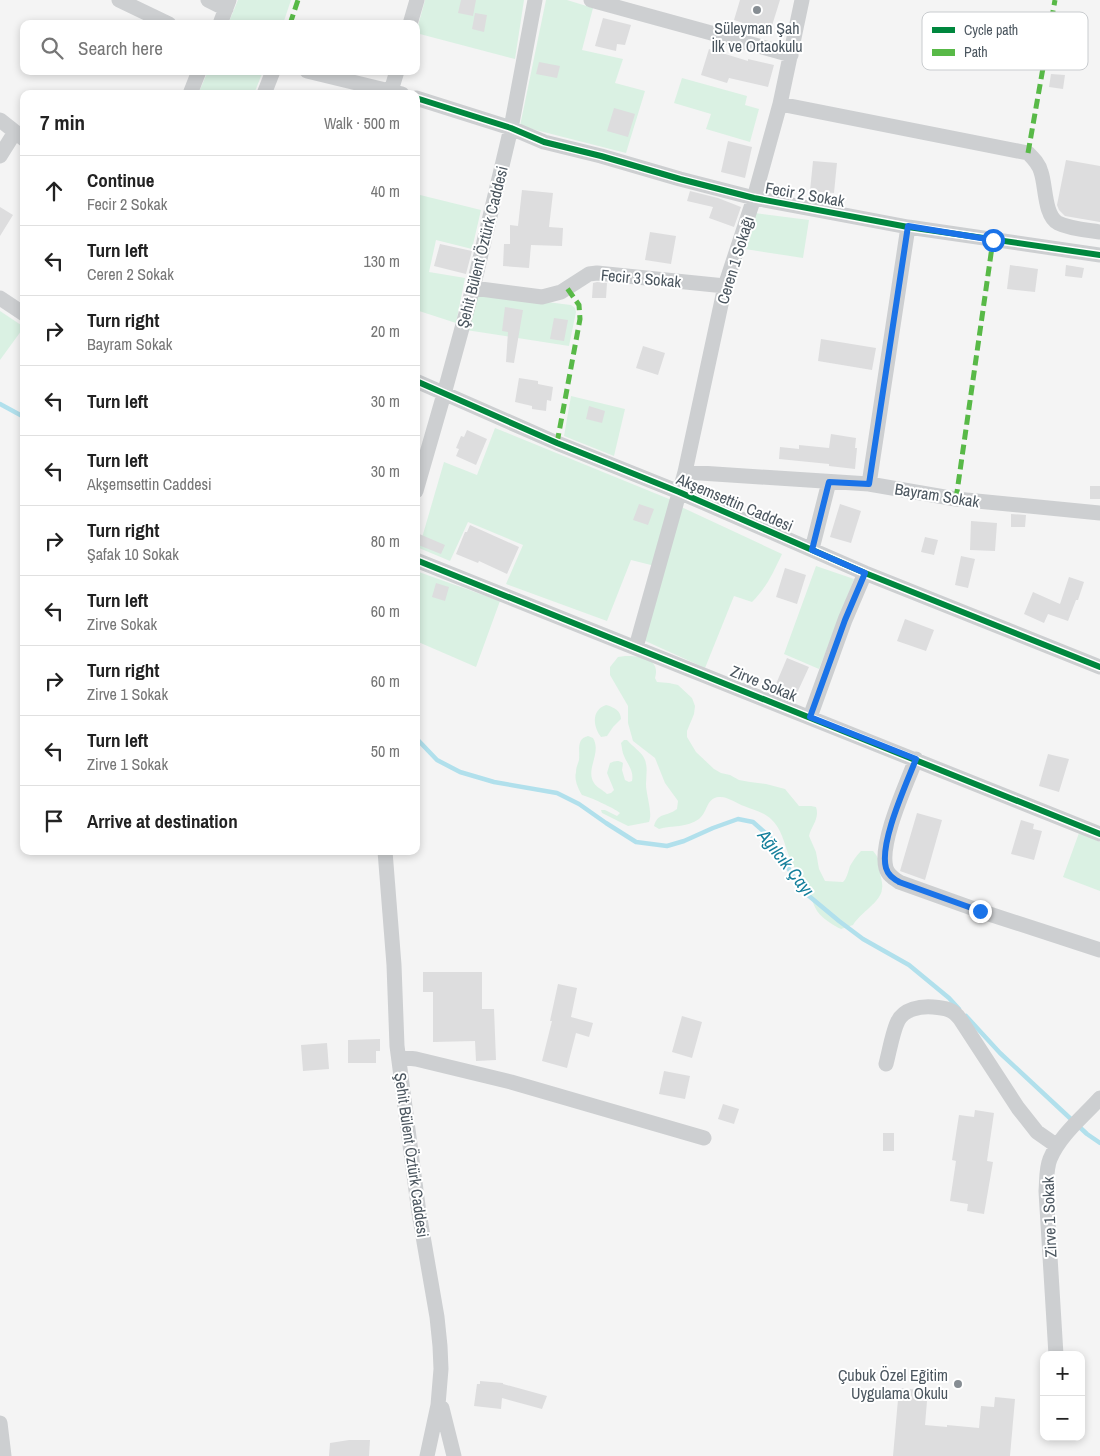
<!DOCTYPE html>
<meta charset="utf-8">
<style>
body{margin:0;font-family:"Archivo Narrow",sans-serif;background:#f2f2f2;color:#222}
.controls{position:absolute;right:15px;bottom:15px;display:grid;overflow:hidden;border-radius:10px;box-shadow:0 2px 8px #0003}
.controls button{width:45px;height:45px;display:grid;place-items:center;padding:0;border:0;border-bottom:1px solid #e0e0e0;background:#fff;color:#222;font:25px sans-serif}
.stop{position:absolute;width:15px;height:15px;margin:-11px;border:4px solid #1a73e8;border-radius:50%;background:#fff}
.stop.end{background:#1a73e8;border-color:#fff;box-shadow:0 1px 5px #0008}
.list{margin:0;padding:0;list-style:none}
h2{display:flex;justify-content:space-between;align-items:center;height:65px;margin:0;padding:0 20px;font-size:21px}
h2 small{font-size:16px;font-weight:400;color:#767676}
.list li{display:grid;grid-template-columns:32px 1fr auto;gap:15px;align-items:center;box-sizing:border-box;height:70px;padding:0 20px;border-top:1px solid #e0e0e0}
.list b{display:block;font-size:19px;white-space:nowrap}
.list p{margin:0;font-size:16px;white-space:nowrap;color:#767676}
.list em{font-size:16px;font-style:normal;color:#767676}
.icon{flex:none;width:28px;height:28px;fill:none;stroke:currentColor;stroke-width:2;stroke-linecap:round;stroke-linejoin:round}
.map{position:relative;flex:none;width:1100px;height:1456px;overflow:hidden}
.search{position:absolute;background:#fff;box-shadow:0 2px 8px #0003;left:20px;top:20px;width:400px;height:55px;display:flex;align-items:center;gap:12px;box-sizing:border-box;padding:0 18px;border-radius:10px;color:#767676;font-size:19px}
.panel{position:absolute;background:#fff;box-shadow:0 2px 8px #0003;left:20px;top:90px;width:400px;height:765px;border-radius:10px}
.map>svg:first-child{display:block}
.green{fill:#daf1e3}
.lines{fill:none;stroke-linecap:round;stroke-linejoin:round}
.stream{stroke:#b1e0ec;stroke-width:4.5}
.building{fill:#ddddde}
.minor{stroke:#cdcfd1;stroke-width:15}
.quiet{stroke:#58b947;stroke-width:5;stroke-dasharray:10 5;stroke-linecap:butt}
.cycleway-casing{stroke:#fff;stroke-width:9}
.cycleway{stroke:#00873e;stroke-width:6}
.route{stroke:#1a73e8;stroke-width:6}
.poi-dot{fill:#868d93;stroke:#fff;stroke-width:2}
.labels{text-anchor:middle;stroke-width:4;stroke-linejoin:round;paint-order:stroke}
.poi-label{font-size:16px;fill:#4b565f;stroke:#fff}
.street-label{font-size:16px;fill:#4b565f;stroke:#fff}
.water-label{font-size:18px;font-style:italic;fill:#137f9b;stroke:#fff}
.key{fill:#fff;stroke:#c9cccf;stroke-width:1}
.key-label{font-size:14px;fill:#4b565f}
</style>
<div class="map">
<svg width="1100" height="1456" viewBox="0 0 1100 1456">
<rect width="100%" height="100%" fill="#f4f4f4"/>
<!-- green -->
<path class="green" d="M238,0H291L283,24H228Z
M425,0H524L515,59L416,33Z
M546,0H567L593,8L582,50L623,59L615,83L645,91L626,153L520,126Z
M208,71H263L254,94H198Z
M682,78L747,96L745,105L759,109L750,142L706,129L711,114L674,103Z
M416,194L481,210L472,249L436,240L429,272L465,278L456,323L416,310Z
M755,213L809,220L803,258L745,249Z
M481,294L571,305L575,308L576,312L569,346L466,330L475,298Z
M0,311L24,327L0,360Z
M571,396L625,409L614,456L564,436Z
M495,428L674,501L655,566L631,560L607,621L506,584L523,545L468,522L450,561L419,548L444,462L477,475Z
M677,505L782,554C773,573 767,587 752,602L734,596L705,668L641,639Z
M816,566L854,579L819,669L784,654Z
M416,571L500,601L476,667L416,641Z
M625,656C640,656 661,658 655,678L657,682L669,683L678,685L692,698L695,706L694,714L687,731V737L696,752L714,769L721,773L730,775L739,780L750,782L766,784L785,789L799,806H811L816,807C820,819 811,826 809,836L816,852L819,869L825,881L843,882C847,878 848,872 850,866C853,861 856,856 861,851H873C880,858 879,865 880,873C881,878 883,884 882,889C881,902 861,912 853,925L841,929C833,925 823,919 817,911C813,904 811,897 807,890C801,878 794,869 789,856C784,843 782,829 771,819C764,812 753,810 744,806C736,803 727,796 719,797C706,798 708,812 699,819C687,828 672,825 659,829L654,826C658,812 667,817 677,809L678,801L665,783L655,758L633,741L628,723V706L610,675V667L618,657Z
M606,705C614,707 621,711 621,719L613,727L607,736L601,737C593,727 591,710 606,705Z
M588,736L593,738C602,753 585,769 594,783C596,787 603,790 607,794L611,793L614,790L607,773L610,763C615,761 618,760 623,763L622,770L625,780L629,782L632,781C634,771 628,765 624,756C622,752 622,747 621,743L624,740H627C632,746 643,753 645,760C648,768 646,776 646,784C646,795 653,813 649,822L628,826L602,813L601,810H605L617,816L620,813C614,808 590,797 582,795C578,788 574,780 576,772C576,767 578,764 579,760C580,750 576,739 588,736Z
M1079,833L1100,842V891L1063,877Z"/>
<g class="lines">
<!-- stream -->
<path class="stream" d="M0,404L24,417
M416,738L437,760L460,772L494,782L557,793L579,804L606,823L636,842L667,846L684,841L713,828L738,819L753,822L770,837L783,860L803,891L839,921L863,939L909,965L949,998L959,1009
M966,1016L1000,1053L1087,1134L1100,1143"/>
</g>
<!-- building -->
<path class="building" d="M461,0H476L473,16L458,13Z
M740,0H780L770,32L734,20Z
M475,13L487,15L484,32L472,29Z
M603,18L631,25L625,45L617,44L616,51L595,46Z
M709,49L748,61V59L774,65L768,87L729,78L727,83L701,75Z
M539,62L560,66L557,78L536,74Z
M1051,74L1065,75L1063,89L1049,87Z
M614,108L635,114L628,137L607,131Z
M728,141L752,147L745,178L721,172Z
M1066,160L1100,166V222L1065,216L1059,210L1057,205Z
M813,161L837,163L834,193L810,191Z
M522,190L553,193L549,227L563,228L562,246L531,245L529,268L503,266L504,244H510V225L518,226Z
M690,191L718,198L741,207L734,227L709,218L713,207L687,201Z
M0,207L13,215L0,236Z
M650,232L676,236L671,264L645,260Z
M440,244L472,251L466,274L434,266Z
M1010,265L1038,269L1035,292L1007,289Z
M1066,265L1084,268L1082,278L1065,276Z
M597,282L607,283L606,298H592L593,283Z
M505,307L523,310L514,363L506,362L508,332L502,331Z
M554,318L568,320L564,341L550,339Z
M821,339L876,348L872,370L818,361Z
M643,346L665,353L658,375L636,368Z
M519,378L538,381V384L553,387L551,401L547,400L546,411L532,409V406L515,402Z
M589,406L605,411L602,423L586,419Z
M467,430L487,439L476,465L456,456L459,449L456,448L461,436L464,437Z
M831,434L856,438L855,448H857L855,469L829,466V464L779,459L780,447L799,449V445L829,448Z
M1090,486H1100V499H1090Z
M639,504L654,509L648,525L633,520Z
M840,504L861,511L851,543L830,537Z
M1011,514L1026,515L1025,527H1011Z
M971,521L997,523L995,551L970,550Z
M470,525L519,547L507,574L479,561L478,563L456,554L465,532H467Z
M417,533L445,545L441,554L416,544Z
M925,537L938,540L934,555L921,552Z
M961,556L975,559L968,588L955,585Z
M785,568L806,575L797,604L776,597Z
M1069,577L1084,582L1078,600H1076L1068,621L1048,614L1044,623L1024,614L1033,592L1060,604Z
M436,583L449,587L445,601L432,597Z
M905,619L934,630L926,651L897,641Z
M787,658L809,667L797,693L776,684Z
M1048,754L1069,759L1059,792L1039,786Z
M917,813L942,820L925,880L900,871Z
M1021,820L1034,824L1033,829L1042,831L1034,860L1011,854Z
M423,972H482V1009H494L496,1060L476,1061L475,1041L433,1042V992H423Z
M558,984L577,988L571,1017L593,1023L589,1037L576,1033L567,1068L542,1061L552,1021H550Z
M682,1016L702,1022L692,1058L672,1052Z
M380,1039V1051H376V1063H348V1040Z
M327,1043L329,1069L303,1071L301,1045Z
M664,1071L690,1076L685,1099L659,1094Z
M723,1104L739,1109L734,1124L718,1119Z
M975,1110L994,1113L987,1161L993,1162L984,1214L967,1211L968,1204L950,1201L956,1161L952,1160L959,1115L974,1117Z
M883,1133H894V1151H883Z
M480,1381L503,1383V1384L547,1396L542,1409L502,1398L501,1409L474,1406L477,1384H480Z
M899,1388L920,1390L919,1401H927L925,1425L947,1427V1425L979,1428L981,1406L994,1407L995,1397L1015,1399L1010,1456H893Z
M349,1440H370L369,1456H329L330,1443Z"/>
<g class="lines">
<!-- minor -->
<path class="minor" d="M119,0L169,24
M208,0L226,9
M591,0L791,55
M220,24L229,0
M410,24L417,0
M307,71L402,94
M190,94L199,71
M264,94L273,71
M390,94L397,71
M416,98L511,128L544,142L601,156L680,179L754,198L908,227L1100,255
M780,104L1028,153C1034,159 1039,164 1041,172C1046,186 1044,215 1058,223C1070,229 1087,230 1100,232
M0,120L24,139
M0,156L15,132
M473,288L542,297L561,292L589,274L597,273L725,286
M0,298L24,314
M416,381L557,443L679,492L865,573L1100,667
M685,472L869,484L956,499L1100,513
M869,484L908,227
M416,491L444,394L473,288L511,128L535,0
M812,549L829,482
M416,560L1100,834
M636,647L685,472L725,286L754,198L780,104L802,0
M810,717L845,620L865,573
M916,759C906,785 879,843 886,868C888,875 893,878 899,882L980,911L1100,950
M385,851L394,965L397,1046L419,1213L437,1317L440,1346L441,1369L438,1405L427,1456
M399,1057L416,1059L511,1082L704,1138
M886,1064C889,1053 893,1030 898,1021C904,1009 920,1006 933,1007C945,1008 953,1009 960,1019L1018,1108L1037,1132L1057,1146
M1056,1355L1046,1191C1047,1180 1046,1169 1050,1159C1060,1135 1083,1117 1100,1098
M439,1405L442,1408L454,1456
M0,1423L4,1456"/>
<!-- quiet -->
<path class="quiet" d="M290,24L298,0
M1028,153L1055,0
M557,443L580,319L579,305L567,288
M956,499L993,240"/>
<!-- cycleway casing -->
<g class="cycleway-casing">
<path id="cycleway" d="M416,98L511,128L544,142L601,156L680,179L754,198L908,227L1100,255
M416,381L557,443L679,492L865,573L1100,667
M416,560L1100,834"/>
</g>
<!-- cycleway -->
<use href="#cycleway" class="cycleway"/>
</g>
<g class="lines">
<!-- route -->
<path class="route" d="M980,911L899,882C893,878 888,875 886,868C879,843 906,785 916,759L810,717L845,620L865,573L812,550L829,482L869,484L908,226L993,240"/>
</g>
<!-- markers -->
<g class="poi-dot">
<circle cx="757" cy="10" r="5"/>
<circle cx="958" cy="1384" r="5"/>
</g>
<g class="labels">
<!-- poi labels -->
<g class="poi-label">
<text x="757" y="34">Süleyman Şah<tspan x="757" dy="18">İlk ve Ortaokulu</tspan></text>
<text x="948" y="1381" text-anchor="end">Çubuk Özel Eğitim<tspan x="948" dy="18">Uygulama Okulu</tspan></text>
</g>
<!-- street labels -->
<g class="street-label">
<text transform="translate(805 194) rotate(10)" y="6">Fecir 2 Sokak</text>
<text transform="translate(482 247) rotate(-76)" y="6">Şehit Bülent Öztürk Caddesi</text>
<text transform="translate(735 260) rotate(-73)" y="6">Ceren 1 Sokağı</text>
<text transform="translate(641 278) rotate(5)" y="6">Fecir 3 Sokak</text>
<text transform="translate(937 495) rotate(9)" y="6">Bayram Sokak</text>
<text transform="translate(735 502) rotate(23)" y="6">Akşemsettin Caddesi</text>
<text transform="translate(764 683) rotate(22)" y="6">Zirve Sokak</text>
<text transform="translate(412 1155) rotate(82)" y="6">Şehit Bülent Öztürk Caddesi</text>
<text transform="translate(1049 1217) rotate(-92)" y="6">Zirve 1 Sokak</text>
</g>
<!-- water labels -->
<g class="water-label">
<text transform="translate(786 863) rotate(52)" y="6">Ağılcık Çayı</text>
</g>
</g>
<!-- legend -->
<rect x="922" y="12" width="166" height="58" rx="8" class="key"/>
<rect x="932" y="27" width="23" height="6" fill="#00873e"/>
<rect x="932" y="49" width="23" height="7" fill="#58b947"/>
<g class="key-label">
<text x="964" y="35">Cycle path</text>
<text x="964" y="57">Path</text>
</g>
</svg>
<div class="controls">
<button>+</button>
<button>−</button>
</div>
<div class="stop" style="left:993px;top:240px"></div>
<div class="stop end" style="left:980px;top:911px"></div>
<div class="search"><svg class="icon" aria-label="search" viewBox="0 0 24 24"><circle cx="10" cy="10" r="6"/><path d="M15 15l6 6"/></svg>Search here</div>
<section class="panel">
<h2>7 min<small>Walk · 500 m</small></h2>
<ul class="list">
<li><svg class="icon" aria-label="ahead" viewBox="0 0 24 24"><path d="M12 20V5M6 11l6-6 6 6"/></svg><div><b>Continue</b><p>Fecir 2 Sokak</p></div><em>40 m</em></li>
<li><svg class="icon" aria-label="left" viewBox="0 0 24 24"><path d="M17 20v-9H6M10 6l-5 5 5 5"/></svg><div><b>Turn left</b><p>Ceren 2 Sokak</p></div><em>130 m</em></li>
<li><svg class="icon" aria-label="right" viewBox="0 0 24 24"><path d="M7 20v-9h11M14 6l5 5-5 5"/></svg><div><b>Turn right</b><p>Bayram Sokak</p></div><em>20 m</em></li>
<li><svg class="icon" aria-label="left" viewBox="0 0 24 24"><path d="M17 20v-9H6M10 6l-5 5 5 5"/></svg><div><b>Turn left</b></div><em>30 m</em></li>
<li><svg class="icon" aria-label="left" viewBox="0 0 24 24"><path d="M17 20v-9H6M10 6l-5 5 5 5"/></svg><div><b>Turn left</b><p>Akşemsettin Caddesi</p></div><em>30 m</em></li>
<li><svg class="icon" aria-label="right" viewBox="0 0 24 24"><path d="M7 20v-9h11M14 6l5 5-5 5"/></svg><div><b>Turn right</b><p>Şafak 10 Sokak</p></div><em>80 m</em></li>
<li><svg class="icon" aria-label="left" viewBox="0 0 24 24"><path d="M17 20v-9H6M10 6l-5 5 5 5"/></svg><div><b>Turn left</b><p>Zirve Sokak</p></div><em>60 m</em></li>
<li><svg class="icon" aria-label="right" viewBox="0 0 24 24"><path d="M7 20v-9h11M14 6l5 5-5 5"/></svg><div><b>Turn right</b><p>Zirve 1 Sokak</p></div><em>60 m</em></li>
<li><svg class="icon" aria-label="left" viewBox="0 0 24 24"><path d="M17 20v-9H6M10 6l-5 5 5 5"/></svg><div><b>Turn left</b><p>Zirve 1 Sokak</p></div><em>50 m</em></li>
<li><svg class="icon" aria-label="arrive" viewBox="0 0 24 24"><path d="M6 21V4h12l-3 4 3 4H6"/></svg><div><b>Arrive at destination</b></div></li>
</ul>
</section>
</div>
